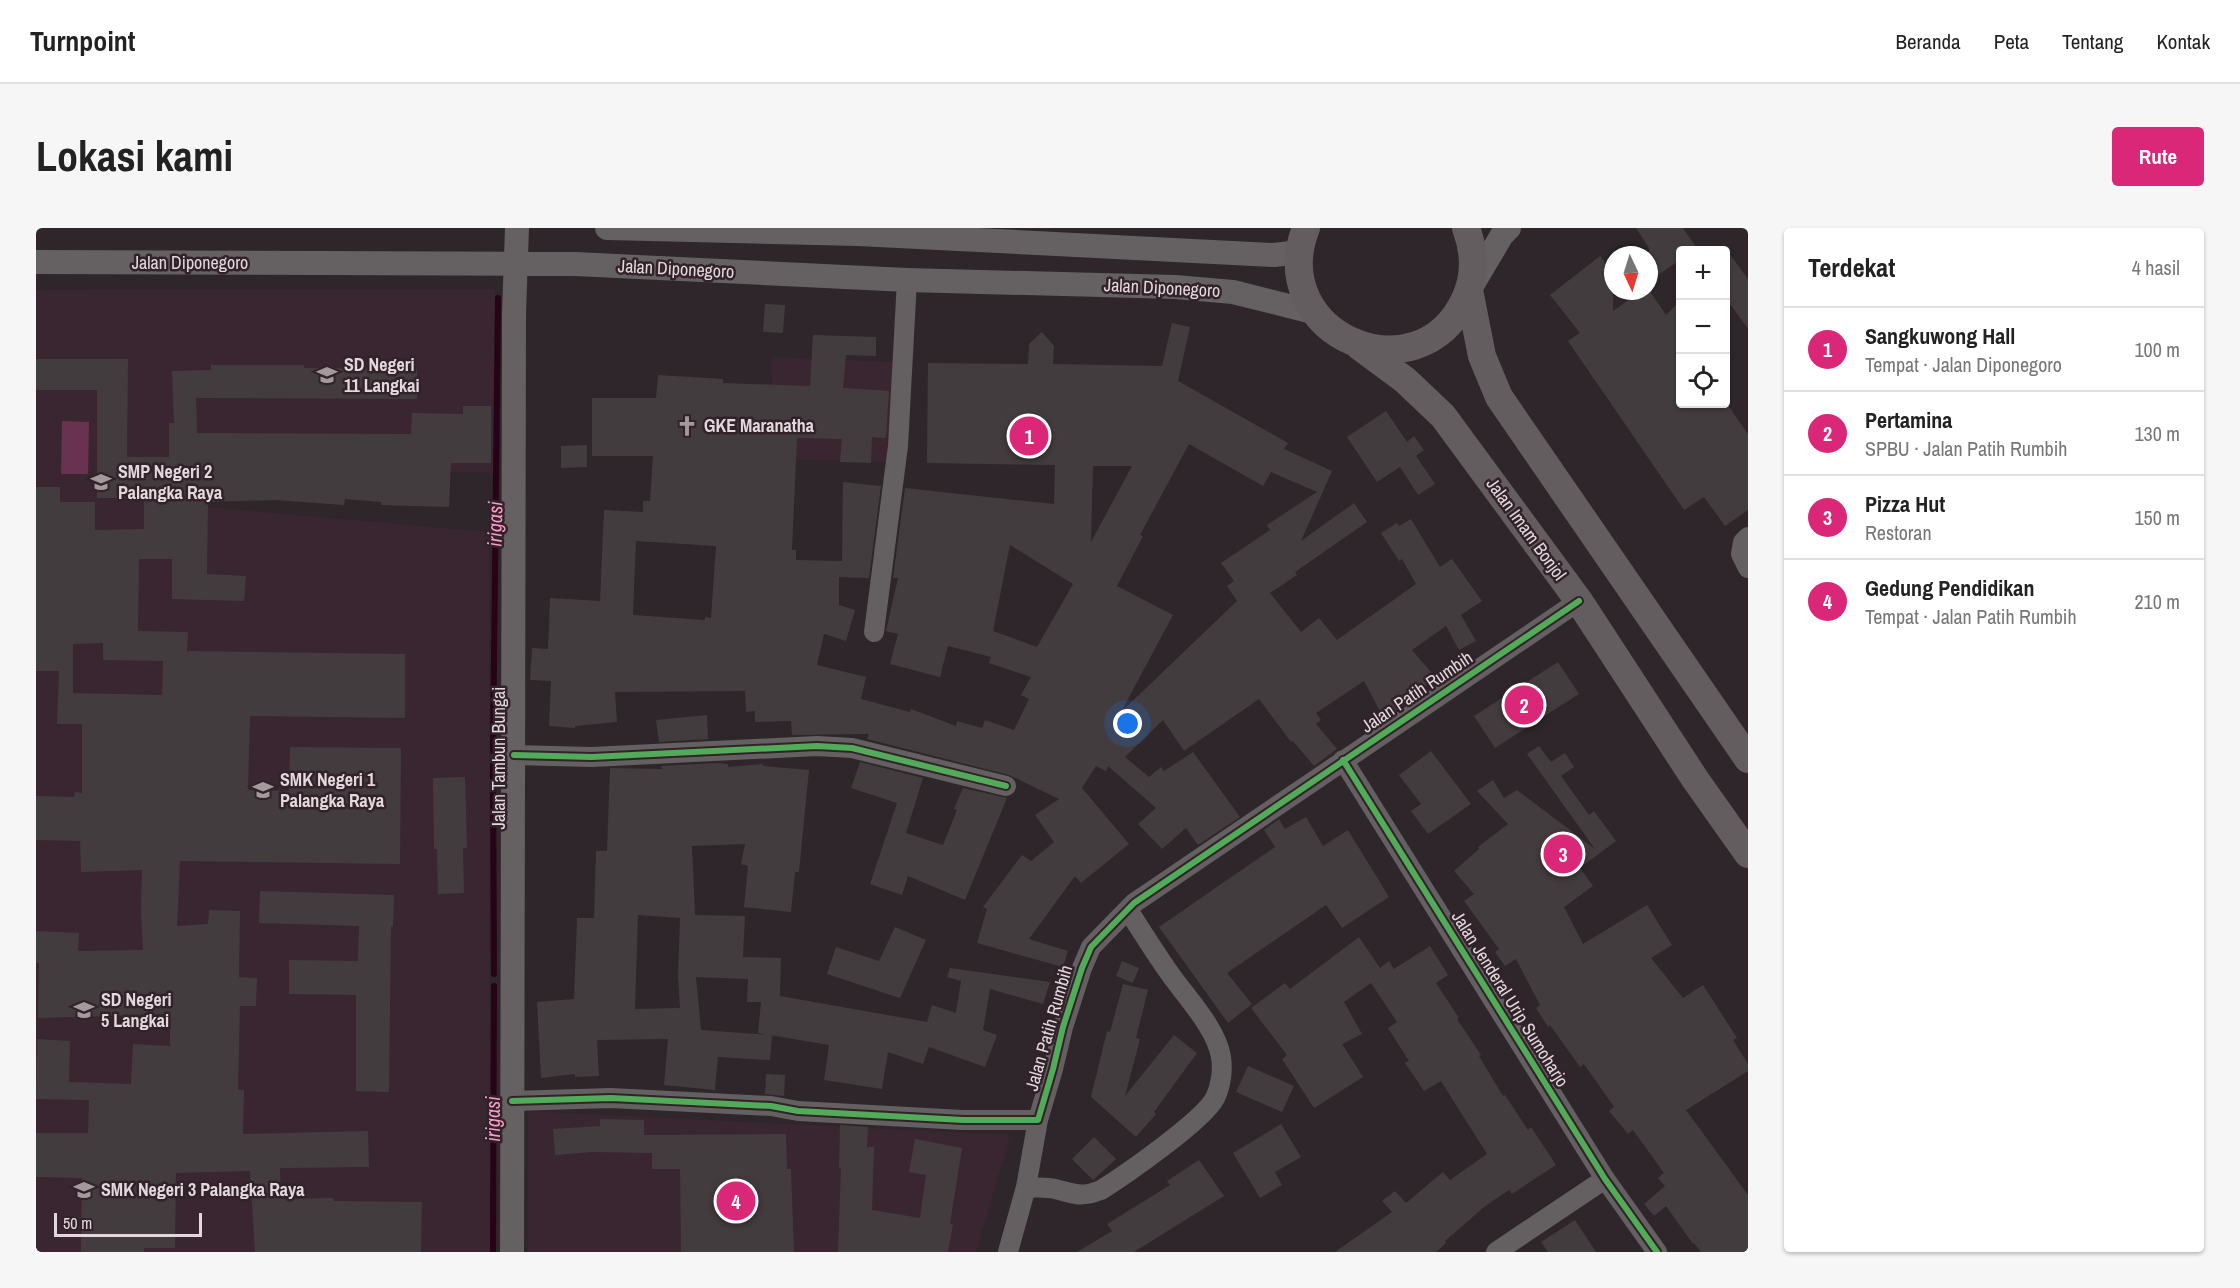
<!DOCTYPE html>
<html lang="id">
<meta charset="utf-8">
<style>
body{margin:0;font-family:"Archivo Narrow",sans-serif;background:#f6f6f6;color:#222}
.controls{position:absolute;right:18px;top:18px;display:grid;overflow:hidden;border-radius:6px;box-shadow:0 2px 4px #0004}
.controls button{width:54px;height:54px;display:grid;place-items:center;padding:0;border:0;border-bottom:2px solid #e0e0e0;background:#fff;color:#222;font:30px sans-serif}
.compass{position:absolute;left:1568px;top:18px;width:54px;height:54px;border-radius:50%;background:#fff;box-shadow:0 2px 4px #0004;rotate:176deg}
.scale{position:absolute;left:18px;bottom:15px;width:148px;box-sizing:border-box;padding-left:6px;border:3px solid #e3d8dd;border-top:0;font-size:16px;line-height:21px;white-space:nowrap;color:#e3d8dd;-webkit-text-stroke:4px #322229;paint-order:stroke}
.you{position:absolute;left:1092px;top:496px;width:21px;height:21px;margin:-15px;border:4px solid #fff;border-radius:50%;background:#1a73e8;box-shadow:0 0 0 9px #1a73e833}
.badge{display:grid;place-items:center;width:39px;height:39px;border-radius:50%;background:#db2777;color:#fff;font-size:20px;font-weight:700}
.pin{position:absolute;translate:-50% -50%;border:3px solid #fff;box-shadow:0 2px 6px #0006}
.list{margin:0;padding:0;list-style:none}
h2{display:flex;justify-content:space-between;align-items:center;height:78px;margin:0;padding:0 24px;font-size:26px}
h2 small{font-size:20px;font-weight:400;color:#767676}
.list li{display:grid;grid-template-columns:39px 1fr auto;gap:18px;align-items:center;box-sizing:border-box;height:84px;padding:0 24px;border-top:2px solid #e0e0e0}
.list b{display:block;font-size:22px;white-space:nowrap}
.list p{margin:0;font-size:20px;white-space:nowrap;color:#767676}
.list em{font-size:20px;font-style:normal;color:#767676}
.icon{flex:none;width:33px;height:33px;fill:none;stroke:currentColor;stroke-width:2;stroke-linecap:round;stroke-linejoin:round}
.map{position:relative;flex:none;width:1712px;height:1024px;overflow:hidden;border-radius:6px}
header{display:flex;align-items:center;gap:36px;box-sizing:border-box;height:84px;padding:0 30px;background:#fff;border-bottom:2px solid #e0e0e0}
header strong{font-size:28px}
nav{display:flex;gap:33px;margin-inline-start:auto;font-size:21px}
.intro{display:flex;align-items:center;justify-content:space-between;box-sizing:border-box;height:144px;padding:0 36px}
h1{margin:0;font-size:42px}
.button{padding:15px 27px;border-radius:6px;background:#db2777;color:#fff;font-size:21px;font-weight:700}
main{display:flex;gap:36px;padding:0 36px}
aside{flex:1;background:#fff;border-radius:6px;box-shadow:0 2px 4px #0004}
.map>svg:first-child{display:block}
.built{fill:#3a2630}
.pitch{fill:#6a3251}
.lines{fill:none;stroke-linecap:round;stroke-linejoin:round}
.stream{stroke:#270318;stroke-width:6}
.building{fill:#433c3f;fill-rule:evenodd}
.minor{stroke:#645f61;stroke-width:20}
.major{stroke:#656062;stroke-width:24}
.highway{stroke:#645d60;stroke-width:28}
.cycleway-casing{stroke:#322229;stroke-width:10}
.cycleway{stroke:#51ab58;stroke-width:6}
.labels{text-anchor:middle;stroke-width:5;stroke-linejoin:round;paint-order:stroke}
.street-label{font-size:18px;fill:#e3d8dd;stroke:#322229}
.poi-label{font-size:18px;font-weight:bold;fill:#e3d8dd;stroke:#322229;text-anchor:start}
.water-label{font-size:20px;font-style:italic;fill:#fc9ccd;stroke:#322229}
</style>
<header>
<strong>Turnpoint</strong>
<nav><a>Beranda</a><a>Peta</a><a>Tentang</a><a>Kontak</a></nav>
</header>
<div class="intro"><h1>Lokasi kami</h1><a class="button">Rute</a></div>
<main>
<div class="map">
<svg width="1712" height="1024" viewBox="0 0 1712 1024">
<rect width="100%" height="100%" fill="#2e262a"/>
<!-- built -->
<path class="built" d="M123,61H459L457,245L125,233L135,276L453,304L454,1024H0V62Z
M735,129L859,134L850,234L737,231Z
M492,883L974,907L940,1024H492Z"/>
<!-- pitch -->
<path class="pitch" d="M26,193L53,194L52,246H25Z"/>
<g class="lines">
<!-- stream -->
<path class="stream" d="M457,523L462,70
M457,537L458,746
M457,1024L458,758"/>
</g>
<!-- building -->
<path class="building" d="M1600,0H1647L1662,22H1644V32L1613,53V20Z
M1689,20L1712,51V101L1689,69Z
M1564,28L1577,45V83L1606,63L1613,62L1630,87L1644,73V176H1691L1712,206V282L1689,298L1668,269L1648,282L1532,113L1544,105L1514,67Z
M729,76L749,77L747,105L727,104Z
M1136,95L1154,99L1142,153L1252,215L1248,221L1296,243L1265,313L1318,275L1331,294L1259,344L1261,347L1234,365L1265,404L1283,390L1301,412L1380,356L1366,331L1363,333L1345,305L1361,295L1363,298L1375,291L1404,339L1416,331L1446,373L1425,387L1440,413L1423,422L1410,398L1376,422L1400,450L1384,462L1386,465L1348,491L1328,453L1280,485L1285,492L1280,496L1301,521L1278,538L1257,513L1255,514L1223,471L1148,523L1127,492L1089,529L1113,549L1125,539L1128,543L1157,524L1204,589L1162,617L1150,600L1126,621L1102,596L1120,580L1072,538L1070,543L1060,538L1046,560L1093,616L1045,655L1039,648L993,711L1032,723L1027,739L941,715L951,681L947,679L986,627L995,633L1018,614L999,587L1023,571L973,547L831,511L833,506L756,507L755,493L719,494V483L710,484L709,463L579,464L581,494L539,498V500L513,498L515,453L494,452L496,420L512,421L514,370L564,373L568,282L607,284V273H614L617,228H556V170H620L622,147L687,151V155L774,158L777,107L840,109V128L810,127L807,160L853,163L850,210L836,209L835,235L804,234L806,211L761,210L756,322H760V332L806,333L807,254L845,258L833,350L803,349V377L819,382L810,413L788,406L781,437L830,449L825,471L874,484L875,481L920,498L921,493L946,500L949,492L978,502L993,471L985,467L995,449L953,435L955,429L912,418L904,449L854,436L862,406L850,403L862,350H857L869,260L1018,276L1019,237L891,235L892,135L992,136L993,116L1006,104L1018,118L1017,136L1126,138ZM1153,216L1227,258L1235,244L1281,264L1231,297L1234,302L1185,335L1198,353L1191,358L1201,373L1085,484L1137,387L1081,358L1107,308L1104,307ZM1057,238H1096L1055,314ZM600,313L680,318L675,390L669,389V392L597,387ZM974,317L1037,356L1001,419L957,403Z
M0,131H92L91,229H133V195H138L136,143L175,142V137H268V140L381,141V171L160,170L161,205L375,206L376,185L427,186V178H455V235H415L413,279L345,277V274L309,271L308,277L239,272L172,274L171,346L210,348L208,373L136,371V331H103L102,403L152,404L151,423L369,426V490L214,488L212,562L253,563L254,519L365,520L364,636L144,633L141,698L172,696L173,682L204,683L203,749L221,750L220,778H204L202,862H208L207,906L332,903L333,939L244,940L245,971L297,970L298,973L386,974L385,1024H219L214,943L140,945L139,1020H108V1024H45L46,950L0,949V905H52L53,872L0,871L1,811L34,813L33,854L95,856L97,816L134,818V786L2,790L3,735H0V703L43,705L42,723L107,722L105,683L106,642L45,644L44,613L0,612V568L38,569L39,564L46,565V496H21L23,443H0V259H24V274H59V302L108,301V270H61V162H0ZM67,415V432L127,433L126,467L37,465V416Z
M1350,183L1371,214L1378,208L1388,222L1380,228L1399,256L1382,267L1364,239L1341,254L1311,209Z
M551,217V239L525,240V218Z
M1522,434L1543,466L1459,520L1438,488Z
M671,487L672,511L623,514L620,492Z
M1503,518L1515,534L1529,525L1538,539L1525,548L1553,587L1558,583L1580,613L1544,640L1557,658L1528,679L1547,716L1611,677L1636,717L1615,730L1647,770L1667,757L1701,810L1697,812L1712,836V843L1650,882L1712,967V1024H1665L1658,1015L1657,1016L1630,978L1618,988L1608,976L1629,958L1622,950L1628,945L1597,902L1592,906L1573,883L1578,879L1548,836L1544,839L1514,797L1512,799L1500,780L1504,777L1480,731L1469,738L1459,724L1463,721L1428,673L1438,666L1418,643L1443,621L1442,619L1472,596L1441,563L1457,552L1468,570L1481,562L1559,621L1491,526Z
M1395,523L1435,576L1392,606L1375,583L1385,576L1363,547Z
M824,534L887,550L870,605L907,617L921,582L918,581L927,560L971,570L929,672L872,648L866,667L834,656L861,575L815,560Z
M681,535L692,536V539L727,536V538L773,542L763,644H759L755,684L708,679L712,638L705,636L709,616L656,618L659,687L709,688L707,729L745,730L744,768L891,794L896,777L920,785L925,753L911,749L914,740L1014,754L1007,776L954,761L947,802L961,807L949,839L893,819L887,836L852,824L846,861L788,852L793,817L722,805L725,774H711L712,751L660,749L665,802L736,807L734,832L682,829L679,862L628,857L632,811L561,812L563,848L539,849V846L505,850L501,774L538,771L541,690H558L560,623H571L574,540L626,541L625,538ZM602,687L644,690L642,748L644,780L599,781Z
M429,549L431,620H427L428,665L402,666L401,621H398L397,550Z
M1270,589L1287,618L1312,602L1353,669L1306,700L1290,677L1191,745L1216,776L1192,795L1123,699L1239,619L1228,602L1243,591L1249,601Z
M224,663L358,667L357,699L355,698L353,864L320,863V767L253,766V732L322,733L323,698L223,695Z
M859,699L890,712L864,770L791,746L800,719L843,733Z
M1323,709L1344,740L1353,733L1358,741L1394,718L1412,747L1400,755L1423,790L1421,791L1445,827L1443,828L1467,868L1469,867L1492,902L1495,899L1520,937L1476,966L1473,962L1448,979L1409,1013L1410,1015L1400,1024H1299L1356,984L1346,973L1359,963L1370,975L1407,944L1414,952L1451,926L1405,853L1388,863L1369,835L1373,833L1352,800L1361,794L1335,755L1308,774L1326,806L1306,816L1327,849L1278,880L1246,831L1251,827L1215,780L1249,755L1254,761Z
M1086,733L1103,740L1097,755L1080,748Z
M1087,756L1112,762L1100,810L1104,811L1089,868L1138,807L1161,825L1118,884L1120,886L1100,909L1055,869L1071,803L1074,804Z
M1212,838L1258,858L1246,884L1200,864Z
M730,846L749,847L748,868L729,866Z
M564,891L608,892V907L750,906L751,941H755L758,1024H645L644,941H616V925L556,924L519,927L517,901L564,898Z
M1245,896L1265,929L1239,944L1246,957L1224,970L1197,925Z
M804,897L832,899L831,919H838L836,982L884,990L890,947L873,944L879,911L926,920L914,996H917L912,1024H802L805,940H803Z
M1058,909L1080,931L1057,952L1036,931Z
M1163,932L1188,968L1098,1024H1041L1076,1003L1071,996L1134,957L1131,953Z
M1539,992L1560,1024H1512L1505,1014Z"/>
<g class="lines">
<!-- minor -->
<path class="minor" d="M1712,309L1707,314L1705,326L1712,340
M838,404L862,218L871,52
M478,527L556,529L781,518L816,520L970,558
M1307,532L1569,951L1621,1024
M476,873L575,870L735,878L762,883L927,892H1002L1017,841L1027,799L1046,740L1055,719L1098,675L1543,373
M990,959C1000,960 1010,959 1019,961C1040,966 1044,970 1065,962C1089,947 1168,892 1179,870C1185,858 1187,842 1185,829C1180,799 1149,768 1132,743C1118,723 1105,702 1092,682
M972,1024L990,959L1002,892
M1460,1024L1569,951"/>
<!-- major -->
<path class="major" d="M571,0L822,6L1238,27L1263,24
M0,34L539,36L871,52L1139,59L1197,64L1277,84
M1434,61L1466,7L1473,0
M476,1024L478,86L481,0"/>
<!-- highway -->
<path class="highway" d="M1270,0C1228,107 1383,172 1429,71C1440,48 1439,24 1430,0
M1433,62L1446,128L1463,169L1712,531
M1323,118L1369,152L1407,188L1543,373L1659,551L1712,626"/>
<!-- cycleway casing -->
<g class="cycleway-casing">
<path id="cycleway" d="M478,527L556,529L781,518L816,520L970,558
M1307,532L1569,951L1621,1024
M476,873L575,870L735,878L762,883L927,892H1002L1017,841L1027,799L1046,740L1055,719L1098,675L1543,373"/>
</g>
<!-- cycleway -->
<use href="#cycleway" class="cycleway"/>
</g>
<!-- icons -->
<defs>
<g id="school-bare" transform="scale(1.62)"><path d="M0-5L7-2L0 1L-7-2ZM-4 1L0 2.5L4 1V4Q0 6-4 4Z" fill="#a49a9e" stroke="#322229" stroke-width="2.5" paint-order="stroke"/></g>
<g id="church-bare" transform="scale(1.62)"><path d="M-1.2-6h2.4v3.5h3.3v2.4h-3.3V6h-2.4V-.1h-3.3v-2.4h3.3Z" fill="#a49a9e" stroke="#322229" stroke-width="2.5" paint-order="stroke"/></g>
</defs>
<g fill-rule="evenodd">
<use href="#school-bare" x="291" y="147"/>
<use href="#church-bare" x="651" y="198"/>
<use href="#school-bare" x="65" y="254"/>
<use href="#school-bare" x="227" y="562"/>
<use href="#school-bare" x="48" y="782"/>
<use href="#school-bare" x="48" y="962"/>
</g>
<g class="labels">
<!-- street labels -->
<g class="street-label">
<text x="154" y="41">Jalan Diponegoro</text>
<text transform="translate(640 41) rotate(3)" y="6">Jalan Diponegoro</text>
<text transform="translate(1126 60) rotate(3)" y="6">Jalan Diponegoro</text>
<text transform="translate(1490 301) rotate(54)" y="6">Jalan Imam Bonjol</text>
<text transform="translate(1381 464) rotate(-34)" y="6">Jalan Patih Rumbih</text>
<text transform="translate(463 530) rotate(-90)" y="6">Jalan Tambun Bungai</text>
<text transform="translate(1474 771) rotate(58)" y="6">Jalan Jenderal Urip Sumoharjo</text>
<text transform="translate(1013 800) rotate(-74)" y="6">Jalan Patih Rumbih</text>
</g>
<!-- poi labels -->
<g class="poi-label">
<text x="308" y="143">SD Negeri<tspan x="308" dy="21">11 Langkai</tspan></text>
<text x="668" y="204">GKE Maranatha</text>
<text x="82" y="250">SMP Negeri 2<tspan x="82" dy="21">Palangka Raya</tspan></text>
<text x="244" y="558">SMK Negeri 1<tspan x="244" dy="21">Palangka Raya</tspan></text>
<text x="65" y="778">SD Negeri<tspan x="65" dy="21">5 Langkai</tspan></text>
<text x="65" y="968">SMK Negeri 3 Palangka Raya</text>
</g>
<!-- water labels -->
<g class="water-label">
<text transform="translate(459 296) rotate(-89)" y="7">irigasi</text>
<text transform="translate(457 891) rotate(-90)" y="7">irigasi</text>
</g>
</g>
</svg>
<div class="controls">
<button>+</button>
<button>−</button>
<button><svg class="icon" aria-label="locate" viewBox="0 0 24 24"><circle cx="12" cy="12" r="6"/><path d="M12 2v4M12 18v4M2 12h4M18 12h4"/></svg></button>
</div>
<svg class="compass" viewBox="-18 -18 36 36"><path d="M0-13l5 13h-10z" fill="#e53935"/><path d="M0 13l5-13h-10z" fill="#767676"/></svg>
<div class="scale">50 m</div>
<div class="you"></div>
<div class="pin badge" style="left:993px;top:208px">1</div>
<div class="pin badge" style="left:1488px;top:477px">2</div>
<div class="pin badge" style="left:1527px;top:626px">3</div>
<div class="pin badge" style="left:700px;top:973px">4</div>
</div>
<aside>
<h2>Terdekat<small>4 hasil</small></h2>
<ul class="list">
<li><span class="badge">1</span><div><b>Sangkuwong Hall</b><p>Tempat · Jalan Diponegoro</p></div><em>100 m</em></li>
<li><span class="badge">2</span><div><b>Pertamina</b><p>SPBU · Jalan Patih Rumbih</p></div><em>130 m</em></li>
<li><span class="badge">3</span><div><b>Pizza Hut</b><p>Restoran</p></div><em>150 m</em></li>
<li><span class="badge">4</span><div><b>Gedung Pendidikan</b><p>Tempat · Jalan Patih Rumbih</p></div><em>210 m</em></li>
</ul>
</aside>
</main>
